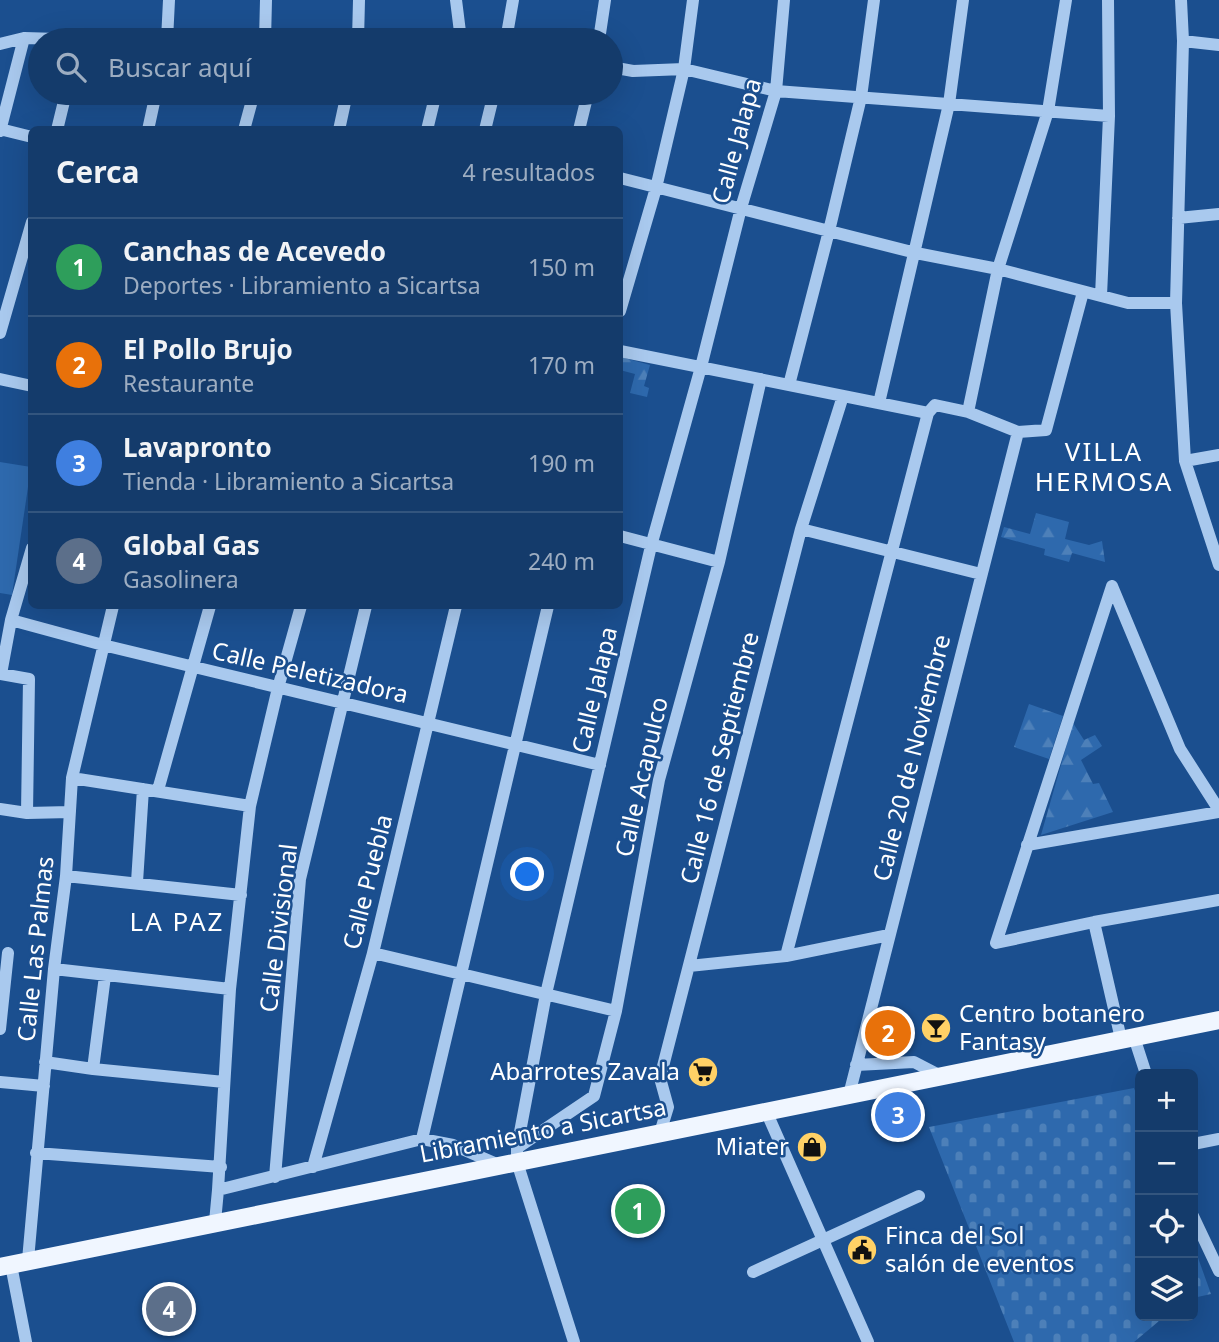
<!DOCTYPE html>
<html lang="es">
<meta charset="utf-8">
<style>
body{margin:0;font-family:"Noto Sans",sans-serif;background:#1d4271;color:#f1f3f6}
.controls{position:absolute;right:21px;bottom:21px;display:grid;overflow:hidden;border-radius:10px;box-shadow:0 7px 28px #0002}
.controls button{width:63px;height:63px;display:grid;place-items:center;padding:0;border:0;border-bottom:2px solid #33557e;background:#143b6b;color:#f1f3f6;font:35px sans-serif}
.you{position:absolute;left:528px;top:875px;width:24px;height:24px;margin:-18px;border:5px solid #fff;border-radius:50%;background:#1a73e8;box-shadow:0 0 0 10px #1a73e833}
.badge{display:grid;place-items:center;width:46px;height:46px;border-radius:50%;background:#bca0f2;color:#fff;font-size:23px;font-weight:700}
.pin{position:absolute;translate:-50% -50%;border:4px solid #fff;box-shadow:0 2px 7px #0006}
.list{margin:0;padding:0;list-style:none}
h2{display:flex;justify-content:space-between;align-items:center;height:91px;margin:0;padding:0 28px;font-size:30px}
h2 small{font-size:23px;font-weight:400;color:#9dadc1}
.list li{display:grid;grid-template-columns:46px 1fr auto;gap:21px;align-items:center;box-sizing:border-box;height:98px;padding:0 28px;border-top:2px solid #33557e}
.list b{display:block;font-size:26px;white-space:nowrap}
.list p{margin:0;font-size:23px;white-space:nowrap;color:#9dadc1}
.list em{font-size:23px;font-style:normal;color:#9dadc1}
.icon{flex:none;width:38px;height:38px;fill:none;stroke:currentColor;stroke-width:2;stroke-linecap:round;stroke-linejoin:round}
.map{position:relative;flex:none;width:1219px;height:1342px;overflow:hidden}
.search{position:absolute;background:#143b6b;box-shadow:0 7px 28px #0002;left:28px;top:28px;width:595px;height:77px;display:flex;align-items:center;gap:18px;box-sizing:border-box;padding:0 24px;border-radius:38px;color:#9dadc1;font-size:26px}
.panel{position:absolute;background:#143b6b;box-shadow:0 7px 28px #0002;left:28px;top:126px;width:595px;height:483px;border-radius:10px}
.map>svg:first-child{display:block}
.grass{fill:#2e69ad}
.forest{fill:url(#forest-firs)}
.cemetery{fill:url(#cemetery-stones)}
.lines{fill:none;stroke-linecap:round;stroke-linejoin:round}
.minor{stroke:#a9c9ee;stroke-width:12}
.major{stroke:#f0f6ff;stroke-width:18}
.labels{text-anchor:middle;stroke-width:5;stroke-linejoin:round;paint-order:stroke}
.street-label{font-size:24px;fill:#fff;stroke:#1b4f8f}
.poi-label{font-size:24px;fill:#fff;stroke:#1b4f8f;text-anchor:start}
.neighbourhood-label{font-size:26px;letter-spacing:2px;fill:#fff;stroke:#1b4f8f}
</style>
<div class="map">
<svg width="1219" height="1342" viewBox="0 0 1219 1342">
<defs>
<pattern id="forest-firs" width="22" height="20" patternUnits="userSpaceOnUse" patternTransform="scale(1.75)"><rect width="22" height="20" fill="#2e69ad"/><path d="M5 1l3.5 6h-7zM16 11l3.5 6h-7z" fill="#4d80b9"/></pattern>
<pattern id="cemetery-stones" width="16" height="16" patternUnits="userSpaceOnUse" patternTransform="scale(1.75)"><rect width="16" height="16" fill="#2e69ad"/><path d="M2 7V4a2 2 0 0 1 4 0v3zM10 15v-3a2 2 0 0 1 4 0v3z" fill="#4d80b9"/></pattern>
</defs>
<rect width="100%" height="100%" fill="#1b4f8f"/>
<!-- grass -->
<path class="grass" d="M0,462L31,467L12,595L0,593Z"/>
<!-- forest -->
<path class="forest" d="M621,357L650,365L644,386L649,388L647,397L630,393L635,374L620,370Z
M1036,513L1069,522L1065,539L1089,545L1102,541L1105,562L1072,553L1069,562L1044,555L1045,549L1001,537L1004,527L1030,534Z
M1029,704L1063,716L1049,759L1014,747Z
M1073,723L1084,740L1095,735L1102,746L1081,760L1093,784L1099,783L1113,812L1041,835Z"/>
<!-- cemetery -->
<path class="cemetery" d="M1134,1088L1140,1105V1316H1165L1134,1342H1014L929,1127Z
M1193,1244L1211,1294L1193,1298Z"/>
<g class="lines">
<!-- minor -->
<path class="minor" d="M456,0L461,40
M1181,0L1183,41L1176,303L1185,461L1219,565
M167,40L169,0
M265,40L266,0
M358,40L359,0
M506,40L513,0
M599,40L605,0
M1183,41L1219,45
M0,44L24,38L93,40
M611,67L633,71L684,69L776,91L1109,116
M0,129L32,137
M57,130L66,93
M148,130L156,93
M244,130L254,93
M339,130L347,93
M427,130L436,93
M485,130L494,93
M579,130L588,93
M0,131L24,38
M620,178L916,253L998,269L1128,303H1176
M1178,218L1219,214
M1101,296L1109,116L1108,0
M620,311L656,188L684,69L693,0
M0,333L32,222
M620,351L928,413L935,405L968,412L1018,432L1046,430L1083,292
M0,379L32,386
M789,385L829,231L861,97L874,0
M879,403L949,104L963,0
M968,412L998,269L1048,111L1066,0
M1185,461L1219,455
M801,529L981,574
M620,536L719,562
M1112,586L1180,749L1219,810
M11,620L103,645L600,765
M72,778L250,806
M158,790L210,606
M0,809L27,813L70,812
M27,813L29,679L1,674L11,620L32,548
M1027,845L1219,812
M66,876L241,895
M137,882L143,789
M1094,922L1121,1039
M996,943L1112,586
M996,943L1094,922L1219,900
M373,953L616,1011
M786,956L928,413
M689,966L786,956L889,935
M54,969L230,989
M0,1029L8,953
M1134,1037L1146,1074
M45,1062L93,1069L224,1082
M856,1065L914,1062L941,1076
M93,1069L105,976
M0,1082L44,1086
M849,1095L1018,432
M766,1111L868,1342
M660,1133L668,1107L660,1078L801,529L843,396
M422,1139L548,606
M1193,1144L1219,1139
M517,1148L594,1096L616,1011L659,780L719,562L761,379
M36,1153L221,1167
M313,1167L373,953L456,606
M275,1177L300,879L366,606
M218,1190L230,989L250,806L278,688L301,606
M1193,1216L1219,1271
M215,1222L218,1190L422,1139L453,1145L499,1165
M28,1260L54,969L66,876L72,778L113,606
M11,1265L26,1342
M753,1272L919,1196
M574,1342L517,1162V1148L546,994L651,546L701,367L741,208L776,91L784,0"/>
<!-- major -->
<path class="major" d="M0,1267L1219,1020"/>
</g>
<!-- icons -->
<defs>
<g id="bar-disc" transform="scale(1.575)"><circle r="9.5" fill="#ffd166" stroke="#1b4f8f"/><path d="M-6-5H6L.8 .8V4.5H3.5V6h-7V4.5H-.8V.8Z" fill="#111"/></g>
<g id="supermarket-disc" transform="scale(1.575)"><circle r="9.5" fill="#ffd166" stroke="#1b4f8f"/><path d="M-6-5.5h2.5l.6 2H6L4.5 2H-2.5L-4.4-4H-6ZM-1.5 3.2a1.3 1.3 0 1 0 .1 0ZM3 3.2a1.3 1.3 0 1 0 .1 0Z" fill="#111"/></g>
<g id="shop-disc" transform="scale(1.575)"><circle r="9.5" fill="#ffd166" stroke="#1b4f8f"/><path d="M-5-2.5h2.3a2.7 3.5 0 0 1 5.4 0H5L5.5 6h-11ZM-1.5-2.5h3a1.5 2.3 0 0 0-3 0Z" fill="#111"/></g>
<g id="civic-disc" transform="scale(1.575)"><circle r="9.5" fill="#ffd166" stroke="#1b4f8f"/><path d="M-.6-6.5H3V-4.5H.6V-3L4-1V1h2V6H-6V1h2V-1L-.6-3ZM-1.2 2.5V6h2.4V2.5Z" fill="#111"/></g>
</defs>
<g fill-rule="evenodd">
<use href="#bar-disc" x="936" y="1028"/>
<use href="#supermarket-disc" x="703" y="1072"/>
<use href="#shop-disc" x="812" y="1147"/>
<use href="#civic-disc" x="862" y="1250"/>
</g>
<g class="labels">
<!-- street labels -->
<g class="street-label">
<text transform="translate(737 141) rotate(-75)" y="8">Calle Jalapa</text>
<text transform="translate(310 673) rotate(13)" y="8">Calle Peletizadora</text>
<text transform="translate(595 690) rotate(-77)" y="8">Calle Jalapa</text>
<text transform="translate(720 758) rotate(-76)" y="8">Calle 16 de Septiembre</text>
<text transform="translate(912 758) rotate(-76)" y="8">Calle 20 de Noviembre</text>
<text transform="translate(642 777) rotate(-77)" y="8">Calle Acapulco</text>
<text transform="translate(368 882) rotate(-76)" y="8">Calle Puebla</text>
<text transform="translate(279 928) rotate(-83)" y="8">Calle Divisional</text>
<text transform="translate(36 949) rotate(-84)" y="8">Calle Las Palmas</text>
<text transform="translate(543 1131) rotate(-11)" y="8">Libramiento a Sicartsa</text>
</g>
<!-- poi labels -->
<g class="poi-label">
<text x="959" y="1022">Centro botanero<tspan x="959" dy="28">Fantasy</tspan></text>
<text x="680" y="1080" text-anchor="end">Abarrotes Zavala</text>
<text x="789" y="1155" text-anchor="end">Miater</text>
<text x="885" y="1244">Finca del Sol<tspan x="885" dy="28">salón de eventos</tspan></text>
</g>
<!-- neighbourhood labels -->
<g class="neighbourhood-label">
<text x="1104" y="461">VILLA<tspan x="1104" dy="30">HERMOSA</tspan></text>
<text x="177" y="931">LA PAZ</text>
</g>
</g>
</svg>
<div class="controls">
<button>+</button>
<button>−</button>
<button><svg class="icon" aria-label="locate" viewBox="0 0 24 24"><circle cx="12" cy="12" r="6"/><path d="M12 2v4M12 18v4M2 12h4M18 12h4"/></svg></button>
<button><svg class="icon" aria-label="layers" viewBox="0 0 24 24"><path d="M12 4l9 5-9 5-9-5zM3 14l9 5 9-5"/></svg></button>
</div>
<div class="you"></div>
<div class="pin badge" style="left:638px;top:1211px;background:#2e9e5b">1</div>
<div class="pin badge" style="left:888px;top:1033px;background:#e8710a">2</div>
<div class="pin badge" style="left:898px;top:1115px;background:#3f7fe0">3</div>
<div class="pin badge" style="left:169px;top:1309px;background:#5c6f8a">4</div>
<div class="search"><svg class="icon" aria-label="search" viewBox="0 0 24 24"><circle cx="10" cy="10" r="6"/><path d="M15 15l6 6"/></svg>Buscar aquí</div>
<section class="panel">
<h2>Cerca<small>4 resultados</small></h2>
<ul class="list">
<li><span class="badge" style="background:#2e9e5b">1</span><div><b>Canchas de Acevedo</b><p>Deportes · Libramiento a Sicartsa</p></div><em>150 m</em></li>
<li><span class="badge" style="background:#e8710a">2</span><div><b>El Pollo Brujo</b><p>Restaurante</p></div><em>170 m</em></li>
<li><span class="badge" style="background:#3f7fe0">3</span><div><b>Lavapronto</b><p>Tienda · Libramiento a Sicartsa</p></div><em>190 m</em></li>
<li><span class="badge" style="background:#5c6f8a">4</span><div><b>Global Gas</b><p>Gasolinera</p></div><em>240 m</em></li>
</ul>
</section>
</div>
